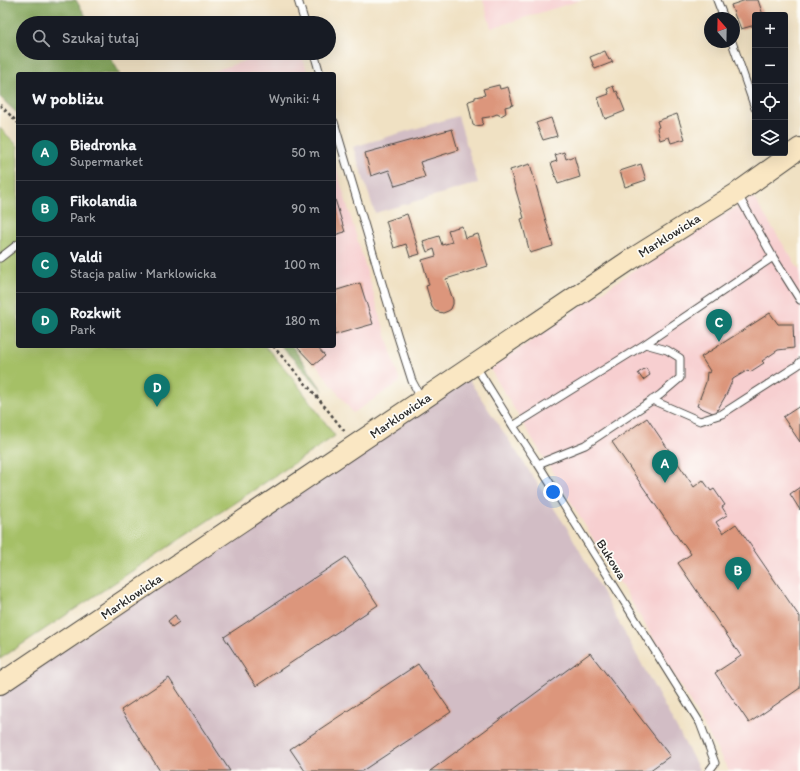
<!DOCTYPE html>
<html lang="pl">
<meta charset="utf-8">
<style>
body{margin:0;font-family:Itim,sans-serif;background:#20242c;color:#f1f3f6}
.controls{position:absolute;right:12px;top:12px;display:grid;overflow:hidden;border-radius:4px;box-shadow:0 4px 16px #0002}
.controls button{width:36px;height:36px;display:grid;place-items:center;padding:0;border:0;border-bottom:1px solid #363941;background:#171b24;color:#f1f3f6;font:20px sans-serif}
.compass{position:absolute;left:704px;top:12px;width:36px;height:36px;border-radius:50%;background:#171b24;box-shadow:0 4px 16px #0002;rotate:340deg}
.you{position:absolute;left:553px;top:492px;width:14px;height:14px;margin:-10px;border:3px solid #fff;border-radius:50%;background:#1a73e8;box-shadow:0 0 0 6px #1a73e833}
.badge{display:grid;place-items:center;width:26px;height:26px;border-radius:50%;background:#0f766e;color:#fff;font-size:13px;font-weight:700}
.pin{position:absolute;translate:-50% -33px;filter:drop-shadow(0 1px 2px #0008)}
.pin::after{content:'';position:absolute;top:21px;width:14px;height:12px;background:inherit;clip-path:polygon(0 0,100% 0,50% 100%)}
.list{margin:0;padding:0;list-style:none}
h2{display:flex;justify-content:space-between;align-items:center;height:52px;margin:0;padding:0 16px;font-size:17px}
h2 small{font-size:13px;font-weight:400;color:#9ea1a6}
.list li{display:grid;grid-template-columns:26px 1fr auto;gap:12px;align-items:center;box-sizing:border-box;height:56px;padding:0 16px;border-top:1px solid #363941}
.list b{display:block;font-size:15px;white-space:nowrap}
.list p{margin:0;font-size:13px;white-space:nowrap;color:#9ea1a6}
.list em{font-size:13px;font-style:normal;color:#9ea1a6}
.icon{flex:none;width:22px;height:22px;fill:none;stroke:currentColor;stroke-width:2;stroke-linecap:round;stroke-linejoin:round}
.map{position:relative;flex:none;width:800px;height:771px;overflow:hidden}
.search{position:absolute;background:#171b24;box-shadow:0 4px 16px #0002;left:16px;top:16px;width:320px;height:44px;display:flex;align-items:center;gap:10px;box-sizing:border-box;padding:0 14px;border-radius:22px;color:#9ea1a6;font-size:15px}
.panel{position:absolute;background:#171b24;box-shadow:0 4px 16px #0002;left:16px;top:72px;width:320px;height:276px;border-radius:4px}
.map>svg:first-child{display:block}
.built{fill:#f7cfd0}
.industrial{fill:#d2bdc5}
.green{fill:#a5c066;stroke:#687648}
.forest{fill:#84a65b;stroke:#586843}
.building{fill:#dc967c}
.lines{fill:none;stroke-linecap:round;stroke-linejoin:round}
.service-casing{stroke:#494642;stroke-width:9}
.secondary-casing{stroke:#494642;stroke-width:22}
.path{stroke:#494642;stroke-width:2.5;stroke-dasharray:3 3;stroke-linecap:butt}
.service{stroke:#fff;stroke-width:7}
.secondary{stroke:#fae7c3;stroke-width:20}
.labels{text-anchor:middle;stroke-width:3.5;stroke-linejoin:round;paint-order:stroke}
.street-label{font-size:13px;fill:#2b2b2b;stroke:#fdfcf7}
</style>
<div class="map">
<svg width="800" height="771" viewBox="0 0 800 771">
<rect width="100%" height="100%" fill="#fdfcf7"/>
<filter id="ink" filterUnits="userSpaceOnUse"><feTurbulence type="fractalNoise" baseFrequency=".025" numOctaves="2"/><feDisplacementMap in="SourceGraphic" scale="8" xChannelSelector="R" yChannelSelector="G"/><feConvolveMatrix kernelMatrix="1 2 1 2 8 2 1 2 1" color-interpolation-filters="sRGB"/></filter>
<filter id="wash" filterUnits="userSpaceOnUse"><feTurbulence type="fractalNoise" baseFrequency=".012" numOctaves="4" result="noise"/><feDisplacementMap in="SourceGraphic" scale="16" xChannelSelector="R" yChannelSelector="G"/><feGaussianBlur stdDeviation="0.9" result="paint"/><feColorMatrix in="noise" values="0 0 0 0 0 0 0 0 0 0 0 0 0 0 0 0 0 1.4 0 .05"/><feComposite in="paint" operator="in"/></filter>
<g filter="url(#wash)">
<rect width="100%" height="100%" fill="#f0e1c3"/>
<!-- built -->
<path class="built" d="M483,0H581L491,28Z
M269,53H301L308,74H204Z
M334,161L400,382L353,413L302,346H334Z
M753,197L800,271V771H729L652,636L490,369L634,270Z"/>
<!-- industrial -->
<path class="industrial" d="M458,116L478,183L375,213L353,147Z
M467,377L569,531L700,771H0V693Z"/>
<!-- green -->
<path class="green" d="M0,128L18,146V346H265L292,377L335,436L0,659Z"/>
<!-- forest -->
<path class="forest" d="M0,0H76L90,23H23V53H108L120,74H18V114L0,97Z
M281,346H292L323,391Z"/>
<g id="blocks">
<!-- building -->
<path class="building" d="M746,0H758L763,15H755V25L741,29L737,19H736L731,5Z
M605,51L609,60L611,59L613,62L595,69L590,57Z
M499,85L500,89L508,87L513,105L505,107L506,113L501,116L497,114L489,117L482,118L483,122L482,125L475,126L473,125L468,102L469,101L475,99V97L485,95L483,89Z
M613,86L615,92L617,91L625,111L605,119L598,98L609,94L607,89Z
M677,114L685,139L671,143L669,137L660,140L657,128L659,127L657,121Z
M551,118L557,136L543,140L536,123Z
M452,129L458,150L420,162L425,177L395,186L389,170L371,176L365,153Z
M564,152L566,159L574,156L580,177L558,184L551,163L557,161L555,155Z
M530,164L553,246L530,253L521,219L524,218L510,170Z
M641,164L646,180L625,187L620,171Z
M334,196L345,232L334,235Z
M407,214L420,254L410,257L406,244L394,248L386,221Z
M462,226L465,238L478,234L488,266L446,279L453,300V304L451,309L448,311L443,313L435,311L432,307L426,286L429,285L422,260L436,256L434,249L427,252L423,241L439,236L442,245L452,242L448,230Z
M360,283L373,324L334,335V291Z
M770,313L778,324H793L794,348L778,350L762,361L764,363L750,372L748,370L733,379L726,395L715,414L697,406L706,382L707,372L709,373L710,371L701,357Z
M296,346H316L325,356L314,365Z
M646,368L650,375L643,380L638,373Z
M800,406V442L783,417Z
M647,418L694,487L703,480L711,491L714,489L725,505L722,507L727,515L716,522L723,533L736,524L799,616H800V688L749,723L715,673L741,656L678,563L691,554L684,544L683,545L612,442Z
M800,487V510L790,494Z
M346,557L378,605L256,686L224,637Z
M175,615L179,622L172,627L168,621Z
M590,653L670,756L649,771H430Z
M418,664L451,712L362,771H305L290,749Z
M169,678L230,771H160L121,710Z"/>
</g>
</g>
<g filter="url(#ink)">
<use href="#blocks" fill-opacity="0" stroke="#494642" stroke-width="1"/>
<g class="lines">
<!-- service casing -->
<g class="service-casing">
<path id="service" d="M298,0L305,23
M717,0L724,18
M732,42L755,108
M314,53L320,74
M334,122L397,334L412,381L421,398
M738,195L773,257L800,300
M0,258L18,244
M645,344L773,257
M475,365L513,426L538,464L700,723L715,763L709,771
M652,400L700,421L722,414L798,365L800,362
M513,426L645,344L667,350L680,358V378L660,395L585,445L538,464"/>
</g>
<!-- secondary casing -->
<g class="secondary-casing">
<path id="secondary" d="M0,684L260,509L630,260L737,193L800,148"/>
</g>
<!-- path -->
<path class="path" d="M334,101L336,102
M0,105L18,123
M273,346L318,398L345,432"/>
<!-- service -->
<use href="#service" class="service"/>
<!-- secondary -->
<use href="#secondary" class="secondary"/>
</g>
</g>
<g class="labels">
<!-- street labels -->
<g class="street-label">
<text transform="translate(669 235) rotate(-32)" y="5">Marklowicka</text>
<text transform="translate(400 415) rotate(-34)" y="5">Marklowicka</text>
<text transform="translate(612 559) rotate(58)" y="5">Bukowa</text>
<text transform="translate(131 596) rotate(-34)" y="5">Marklowicka</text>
</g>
</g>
</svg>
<div class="controls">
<button>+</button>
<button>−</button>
<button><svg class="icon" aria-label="locate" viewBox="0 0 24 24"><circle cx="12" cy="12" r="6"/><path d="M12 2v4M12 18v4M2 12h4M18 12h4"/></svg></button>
<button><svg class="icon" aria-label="layers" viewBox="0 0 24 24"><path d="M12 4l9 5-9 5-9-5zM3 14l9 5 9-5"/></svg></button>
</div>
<svg class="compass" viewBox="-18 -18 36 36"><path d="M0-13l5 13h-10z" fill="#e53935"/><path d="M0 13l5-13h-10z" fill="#9ea1a6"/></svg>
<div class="you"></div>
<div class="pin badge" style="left:665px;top:483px">A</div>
<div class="pin badge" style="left:738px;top:590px">B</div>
<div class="pin badge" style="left:719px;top:342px">C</div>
<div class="pin badge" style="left:157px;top:407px">D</div>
<div class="search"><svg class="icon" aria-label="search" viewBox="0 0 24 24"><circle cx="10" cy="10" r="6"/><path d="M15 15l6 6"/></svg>Szukaj tutaj</div>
<section class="panel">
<h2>W pobliżu<small>Wyniki: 4</small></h2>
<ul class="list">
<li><span class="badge">A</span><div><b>Biedronka</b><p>Supermarket</p></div><em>50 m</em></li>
<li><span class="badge">B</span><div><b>Fikolandia</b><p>Park</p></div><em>90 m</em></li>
<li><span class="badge">C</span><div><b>Valdi</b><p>Stacja paliw · Marklowicka</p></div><em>100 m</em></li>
<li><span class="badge">D</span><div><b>Rozkwit</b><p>Park</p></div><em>180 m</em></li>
</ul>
</section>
</div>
